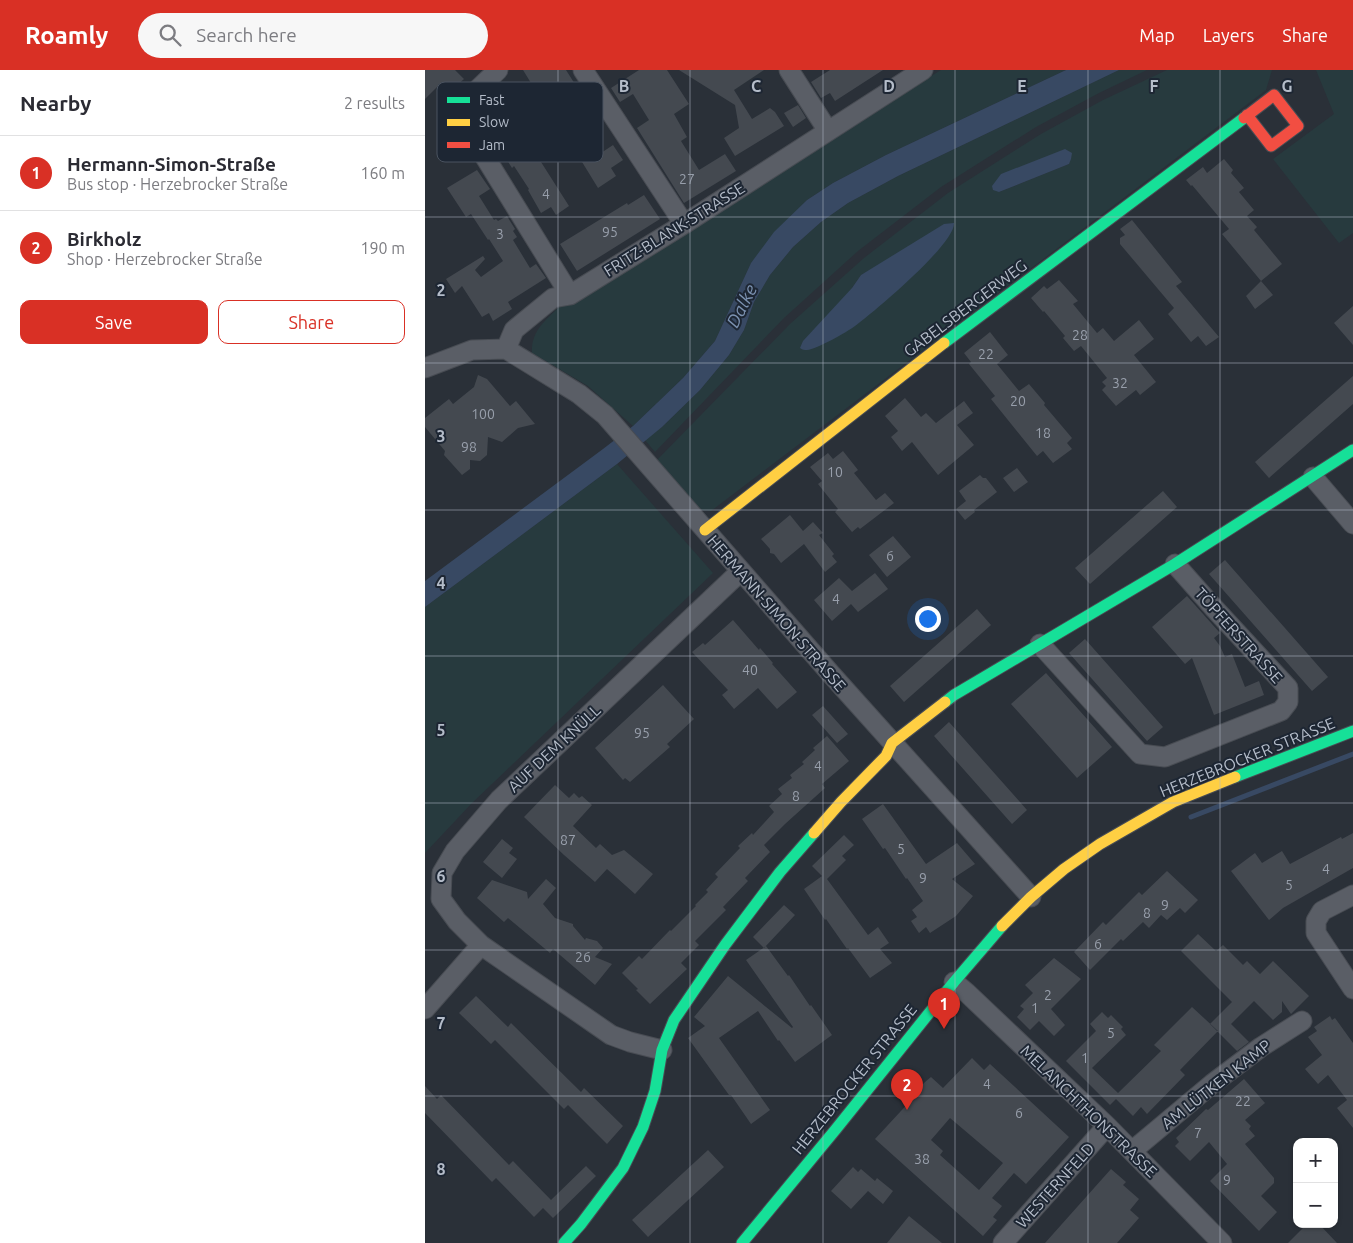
<!DOCTYPE html>
<meta charset="utf-8">
<style>
body{margin:0;font-family:Ubuntu,sans-serif;background:#f7f7f7;color:#2b2b33}
.controls{position:absolute;right:15px;bottom:15px;display:grid;overflow:hidden;border-radius:10px;box-shadow:0 1px 4px #0004}
.controls button{width:45px;height:45px;display:grid;place-items:center;padding:0;border:0;border-bottom:1px solid #e1e1e2;background:#fff;color:#2b2b33;font:25px sans-serif}
.you{position:absolute;left:502px;top:548px;width:18px;height:18px;margin:-12px;border:4px solid #fff;border-radius:50%;background:#1a73e8;box-shadow:0 0 0 8px #1a73e833}
.badge{display:grid;place-items:center;width:32px;height:32px;border-radius:50%;background:#d93025;color:#fff;font-size:16px;font-weight:700}
.pin{position:absolute;translate:-50% -41px;filter:drop-shadow(0 1px 2px #0008)}
.pin::after{content:'';position:absolute;top:26px;width:18px;height:15px;background:inherit;clip-path:polygon(0 0,100% 0,50% 100%)}
.list{margin:0;padding:0;list-style:none}
h2{display:flex;justify-content:space-between;align-items:center;height:65px;margin:0;padding:0 20px;font-size:21px}
h2 small{font-size:16px;font-weight:400;color:#7c7c81}
.list li{display:grid;grid-template-columns:32px 1fr auto;gap:15px;align-items:center;box-sizing:border-box;height:75px;padding:0 20px;border-top:1px solid #e1e1e2}
.list b{display:block;font-size:19px;white-space:nowrap}
.list p{margin:0;font-size:16px;white-space:nowrap;color:#7c7c81}
.list em{font-size:16px;font-style:normal;color:#7c7c81}
.actions{display:flex;gap:10px;padding:15px 20px}
.actions a{flex:1;padding:11px 0;border:1px solid #d93025;border-radius:10px;text-align:center;font-size:18px;color:#d93025}
.actions .main{background:#d93025;color:#fff}
.icon{flex:none;width:28px;height:28px;fill:none;stroke:currentColor;stroke-width:2;stroke-linecap:round;stroke-linejoin:round}
.map{position:relative;flex:none;width:928px;height:1173px;overflow:hidden}
header{display:flex;align-items:center;gap:30px;box-sizing:border-box;height:70px;padding:0 25px;background:#d93025;color:#fff}
header strong{font-size:24px}
nav{display:flex;gap:28px;margin-inline-start:auto;font-size:18px}
.search{width:350px;height:45px;background:#f7f7f7;display:flex;align-items:center;gap:12px;box-sizing:border-box;padding:0 18px;border-radius:28px;color:#7c7c81;font-size:19px}
main{display:flex}
aside{flex:1;background:#fff}
.map>svg:first-child{display:block}
.green{fill:#273a3e;fill-rule:evenodd}
.water{fill:#384963}
.lines{fill:none;stroke-linecap:round;stroke-linejoin:round}
.stream{stroke:#384963;stroke-width:5}
.building{fill:#444950;fill-rule:evenodd}
.street-casing{stroke:#484c53;stroke-width:21}
.fast-casing{stroke:#484c53;stroke-width:13}
.slow-casing{stroke:#484c53;stroke-width:13}
.jam-casing{stroke:#484c53;stroke-width:13}
.street{stroke:#5a5e66;stroke-width:19}
.fast{stroke:#16e098;stroke-width:11}
.slow{stroke:#ffcf43;stroke-width:11}
.jam{stroke:#f24e42;stroke-width:11}
.grid{fill:none;stroke:#b4bcc9;stroke-width:1;stroke-opacity:0.55}
.labels{text-anchor:middle;stroke-width:4;stroke-linejoin:round;paint-order:stroke}
.number-label{font-size:14px;fill:#989fab}
.street-label{font-size:16px;fill:#b4bcc9;stroke:#1d2633}
.water-label{font-size:18px;font-style:italic;fill:#7c92b1;stroke:#1d2633}
.key{fill:#1d2633;stroke:#4a5360;stroke-width:1}
.key-label{font-size:14px;fill:#b4bcc9}
.grid-label{font-size:16px;text-anchor:middle;font-weight:bold;fill:#b4bcc9;stroke:#1d2633;stroke-width:4;stroke-linejoin:round;paint-order:stroke}
</style>
<header>
<strong>Roamly</strong>
<div class="search"><svg class="icon" aria-label="search" viewBox="0 0 24 24"><circle cx="10" cy="10" r="6"/><path d="M15 15l6 6"/></svg>Search here</div>
<nav><a>Map</a><a>Layers</a><a>Share</a></nav>
</header>
<main>
<aside>
<h2>Nearby<small>2 results</small></h2>
<ul class="list">
<li><span class="badge">1</span><div><b>Hermann-Simon-Straße</b><p>Bus stop · Herzebrocker Straße</p></div><em>160 m</em></li>
<li><span class="badge">2</span><div><b>Birkholz</b><p>Shop · Herzebrocker Straße</p></div><em>190 m</em></li>
</ul>
<div class="actions"><a class="main">Save</a><a>Share</a></div>
</aside>
<div class="map">
<svg width="928" height="1173" viewBox="0 0 928 1173">
<rect width="100%" height="100%" fill="#2a3038"/>
<!-- green -->
<path class="green" d="M516,0H641L461,85L408,113L382,130L326,193L290,271L258,308L208,356L163,316L107,283C106,261 120,251 134,237Z
M694,0H722L674,23L611,57L516,117L433,181L359,248L230,382L220,370L237,357L275,320L304,285L319,260L329,232L345,205L368,177L396,152L423,133L473,106Z
M742,0H847L841,20L286,441L276,440L270,435L233,393L232,390L365,254L439,188L523,123L616,64L678,30ZM644,94L574,122L576,104ZM529,153L427,218L436,205Z
M891,0H928V163L914,173L848,89L909,44Z
M192,394L288,503L47,733L0,783V537Z"/>
<!-- water -->
<path class="water" d="M641,0H694L473,106L423,133L396,152L368,177L345,205L329,232L319,260L304,285L275,320L237,357L192,394L0,537V511L178,379L208,356L258,308L290,271L326,193L349,162L382,130L408,113L461,85Z
M640,79L647,83L646,89L644,94L574,122L568,120L567,116L576,104Z
M529,153C530,174 449,242 430,256C422,262 392,279 382,280C379,280 378,280 375,278L378,271L427,218L436,205L519,154Z"/>
<g class="lines">
<!-- stream -->
<path class="stream" d="M766,747L928,684"/>
</g>
<!-- building -->
<path class="building" d="M0,0H30L39,9L23,23L15,14L0,29Z
M98,0H141L167,41L156,48L159,53L155,56L173,85L188,75L198,90L186,98L191,106L173,118L146,74L116,92L144,136L131,145L126,137L116,143L103,120L104,119L89,96L87,98L73,76L96,62L99,67L128,49Z
M214,0H242L264,34L249,44L262,67L256,71L274,100L300,84L311,101L259,133L212,58L224,50L208,24L195,32L186,18Z
M254,0H339L309,20L327,49L345,38L350,42L359,56L310,86L299,68L314,58L310,35Z
M405,0H458L410,31L405,23L396,28L386,12Z
M373,35L381,48L368,57L359,43Z
M799,89L808,100L806,103L819,118L814,122L829,140L822,146L832,157L829,160L857,194L836,211L797,164L804,159L767,115L766,116L761,110L778,97L782,103Z
M52,100L65,119L54,126L69,150L71,149L73,151L82,146L90,159L88,161L92,167L88,170L105,198L111,194L121,208L83,232L87,239L68,251L64,243L57,247L37,216L30,223L21,209L58,186L60,189L50,200L56,207L78,191L64,169L63,170L46,144L41,147L22,118Z
M219,125L235,149L152,201L135,174L202,133L203,135Z
M707,150L757,212L751,216L794,267L781,276L773,266L766,272L743,244L749,238L695,174V168L700,165L695,159Z
M634,210L653,231L648,234L672,263L678,258L689,271L714,250L729,269L709,285L731,312L715,325L711,320L691,336L677,320L681,316L677,312L682,308L656,276L649,281L638,268L640,266L619,241L618,242L606,228L619,216L622,219Z
M836,211L848,225L830,239L821,226Z
M928,236V275L909,253Z
M565,262L583,285L572,294L594,321L604,314L620,333L619,335L647,368L642,373L647,379L628,393L618,381L612,386L566,329L570,326L544,294L546,292L539,283Z
M53,305L62,309L85,336L91,331L110,354L93,358L77,372L63,367L62,385L55,391L45,390V399L37,405L19,385L20,381L0,357V348L24,329L28,334L49,317Z
M928,306V334L844,408L830,392Z
M480,328L496,347L501,343L511,353L539,331L548,343L532,355L549,375L513,405L487,372L477,381L466,367L473,361L460,346Z
M418,381L433,400L429,403L451,430L460,423L469,433L435,459L433,457L427,462L410,442L413,439L393,414L397,411L385,397L403,383L408,389Z
M592,398L603,412L589,422L578,408Z
M555,405L558,408H561L572,422L549,440L550,442L540,450L531,439L541,431L534,421Z
M738,421L752,437L665,514L650,498Z
M365,445L378,461L388,452L398,463L394,465L409,484L407,486L412,492L400,502L379,474L356,493L349,484L345,483V479L336,469Z
M468,466L486,487L462,507L444,485Z
M800,490L903,607L887,621L784,504Z
M450,503L463,519L433,542L426,534L407,551L389,530L414,508L427,521Z
M762,526L795,563L789,568L795,576L800,587L807,584L820,617L834,611L839,625L789,645L767,588L760,594L727,557Z
M552,539L566,555L479,632L465,616Z
M308,550L334,580L335,578L348,593L347,594L372,622L352,639L333,618L309,639L297,625L303,620L267,582L278,573L280,575Z
M660,569L738,657L722,671L644,583Z
M621,603L687,677L652,708L586,634Z
M238,615L269,649L242,674L245,677L205,712L200,708L198,710L170,678Z
M398,636L423,664L412,673L387,645Z
M524,652L602,740L587,754L509,666Z
M402,666L424,691L397,714L400,718L360,754L339,775L345,782L320,808L323,811L298,837L301,840L270,871L274,875L256,893L262,899L225,934L211,920L213,919L197,903L214,886L217,889L245,860L246,861L271,836L270,835L283,822L281,820L293,807L290,804L315,778L313,776L327,763L328,765L349,742L344,736L357,724L353,719L367,708L365,705L379,694L377,692L390,680L388,678Z
M130,715L144,728L149,723L154,728L157,726L167,735L148,756L171,778L175,774L187,785L199,780L228,804L210,824L182,799L170,812L139,785L99,747Z
M458,734L501,794L532,773L550,794L527,809L548,826L531,846L505,863L501,857L494,863L486,851L492,847L487,840L498,831L482,808L481,809L460,778L458,779L437,749Z
M928,763V798L858,838L844,850L806,801L830,783L837,793L857,781L865,794L916,767L917,769Z
M419,765L429,775L417,786L421,790L402,809L443,865L453,857L464,873L455,879L467,893L445,908L423,878L422,879L401,849L400,850L379,819L397,806L387,796Z
M77,769L88,778L84,783L92,789L77,808L58,792Z
M742,801L773,830L760,843L755,838L742,850L736,845L724,858L718,852L698,871L696,869L665,900L649,882L678,852L681,855L714,822L717,825Z
M121,809L131,818L118,834L130,848L148,854V856L160,870L161,868L172,871L178,878L170,887L187,894L170,915L128,879L125,883L83,848L79,852L52,828L67,810L102,822L103,829Z
M359,835L370,845L339,878L328,867Z
M773,864L791,881L798,875L818,895L822,891L835,904L848,891L884,926L866,944L857,931V942L848,950L829,931L806,954L824,972L812,981L785,954L807,932L756,881Z
M341,876L363,906L364,905L385,936L386,935L407,965L370,992L354,970L353,971L333,941L294,968L345,1040L326,1054L306,1025H304L263,968L280,956L269,947L303,906L367,958L368,957L321,890Z
M629,888L656,909L626,939L640,955L629,966L614,951L605,960L592,947L599,939L595,936L608,923L600,915Z
M51,926L83,957L86,953L156,1022L159,1018L198,1056L182,1074L143,1035L139,1039L70,970L66,974L34,943Z
M767,937L793,961L755,1000L760,1005L722,1044L716,1037L708,1046L691,1029L685,1035L641,991L671,961L665,954L677,942L683,948L686,945L698,957L696,959L701,965L667,998L693,1023L736,981L729,975Z
M905,946L907,950L910,948L928,973V1058L912,1038L922,1030L903,1005L893,1014L880,999L897,985L883,967L892,961L889,957Z
M547,988L559,1000L565,994L644,1067L601,1114L589,1103L567,1128L577,1136L568,1147L572,1150L558,1166L450,1069L488,1028L486,1027L500,1012L506,1007L518,1018ZM525,1048L578,1093L554,1120L515,1085L518,1081L506,1070Z
M819,1009L840,1033L820,1050L826,1056L824,1059L830,1066L820,1074L849,1108V1113L836,1126L852,1142L834,1161L785,1111L802,1094L784,1072L765,1091L750,1076L754,1072L751,1068L781,1039L783,1040Z
M0,1016L12,1029L16,1025L84,1095L88,1091L126,1130L161,1096L171,1106L128,1148L118,1138L109,1147L71,1108L67,1112L0,1043Z
M283,1080L299,1097L223,1167L207,1150Z
M428,1097L433,1102L436,1099L450,1111L452,1108L468,1121L458,1134L443,1121L426,1139L406,1121Z
M686,1099L701,1112L698,1115L714,1129L705,1140L714,1148L692,1173H620Z
M484,1146L517,1173H462Z
M882,1154H894L912,1173H863Z"/>
<g class="lines">
<!-- street casing -->
<g class="street-casing">
<path id="street" d="M73,0L31,40L145,225
M158,0L259,154
M364,0L403,61
M81,279L154,324L180,345L405,603L606,827
M81,279L89,260L128,228L145,225L259,154L498,0
M0,298L47,280L81,279
M888,407L928,454
M615,574L715,684L740,687L856,641L863,632V618L788,537L750,494
M928,825L897,841L891,851V863L928,919
M529,912L542,923L682,1056L797,1173
M0,939L56,875
M237,980L205,972L186,965L56,875L32,851L16,829L17,803L30,781L74,730L316,501
M707,1081L787,1014L836,977L877,951
M578,1173L682,1056"/>
</g>
<!-- fast casing -->
<g class="fast-casing">
<path id="fast" d="M519,273L819,48
M520,632L529,625L750,494L928,380
M810,707L928,661
M139,1173L156,1154L198,1098L218,1057L230,1021L237,980L249,950L300,875L355,802L389,763
M317,1173L411,1059L529,912L577,856"/>
</g>
<!-- slow casing -->
<g class="slow-casing">
<path id="slow" d="M280,460L519,273
M389,763L416,732L461,686L467,673L520,632
M577,856L606,827L639,799L675,774L748,732L810,707"/>
</g>
<!-- jam casing -->
<g class="jam-casing">
<path id="jam" d="M819,48L849,25L873,56L846,76L822,45"/>
</g>
<!-- street -->
<use href="#street" class="street"/>
<!-- fast -->
<use href="#fast" class="fast"/>
<!-- slow -->
<use href="#slow" class="slow"/>
<!-- jam -->
<use href="#jam" class="jam"/>
</g>
<!-- grid -->
<path class="grid" d="M133,0V1173M265,0V1173M398,0V1173M530,0V1173M663,0V1173M795,0V1173M0,147H928M0,293H928M0,440H928M0,586H928M0,733H928M0,880H928M0,1026H928"/>
<g class="labels">
<!-- number labels -->
<g class="number-label">
<text x="262" y="114">27</text>
<text x="121" y="129">4</text>
<text x="185" y="167">95</text>
<text x="75" y="169">3</text>
<text x="655" y="270">28</text>
<text x="561" y="289">22</text>
<text x="695" y="318">32</text>
<text x="593" y="336">20</text>
<text x="58" y="349">100</text>
<text x="618" y="368">18</text>
<text x="44" y="382">98</text>
<text x="410" y="407">10</text>
<text x="465" y="491">6</text>
<text x="411" y="534">4</text>
<text x="325" y="605">40</text>
<text x="217" y="668">95</text>
<text x="393" y="701">4</text>
<text x="371" y="731">8</text>
<text x="143" y="775">87</text>
<text x="476" y="784">5</text>
<text x="901" y="804">4</text>
<text x="498" y="813">9</text>
<text x="864" y="820">5</text>
<text x="740" y="840">9</text>
<text x="722" y="848">8</text>
<text x="673" y="879">6</text>
<text x="158" y="892">26</text>
<text x="623" y="930">2</text>
<text x="610" y="943">1</text>
<text x="686" y="968">5</text>
<text x="660" y="993">1</text>
<text x="562" y="1019">4</text>
<text x="818" y="1036">22</text>
<text x="594" y="1048">6</text>
<text x="773" y="1068">7</text>
<text x="497" y="1094">38</text>
<text x="802" y="1115">9</text>
</g>
<!-- street labels -->
<g class="street-label">
<text transform="translate(249 159) rotate(-32)" y="6">FRITZ-BLANK-STRASSE</text>
<text transform="translate(540 238) rotate(-37)" y="6">GABELSBERGERWEG</text>
<text transform="translate(352 543) rotate(49)" y="6">HERMANN-SIMON-STRASSE</text>
<text transform="translate(814 565) rotate(48)" y="6">TÖPFERSTRASSE</text>
<text transform="translate(129 678) rotate(-43)" y="6">AUF DEM KNÜLL</text>
<text transform="translate(822 687) rotate(-22)" y="6">HERZEBROCKER STRASSE</text>
<text transform="translate(429 1009) rotate(-51)" y="6">HERZEBROCKER STRASSE</text>
<text transform="translate(791 1014) rotate(-38)" y="6">AM LÜTKEN KAMP</text>
<text transform="translate(664 1041) rotate(44)" y="6">MELANCHTHONSTRASSE</text>
<text transform="translate(630 1115) rotate(-48)" y="6">WESTERNFELD</text>
</g>
<!-- water labels -->
<g class="water-label">
<text transform="translate(317 236) rotate(-63)" y="6">Dalke</text>
</g>
</g>
<!-- legend -->
<rect x="12" y="12" width="166" height="80" rx="8" class="key"/>
<rect x="22" y="27" width="23" height="6" fill="#16e098"/>
<rect x="22" y="49" width="23" height="7" fill="#ffcf43"/>
<rect x="22" y="72" width="23" height="6" fill="#f24e42"/>
<g class="key-label">
<text x="54" y="35">Fast</text>
<text x="54" y="57">Slow</text>
<text x="54" y="80">Jam</text>
</g>
<g class="grid-label">
<text x="199" y="22">B</text>
<text x="331" y="22">C</text>
<text x="464" y="22">D</text>
<text x="597" y="22">E</text>
<text x="729" y="22">F</text>
<text x="862" y="22">G</text>
<text x="16" y="226">2</text>
<text x="16" y="372">3</text>
<text x="16" y="519">4</text>
<text x="16" y="666">5</text>
<text x="16" y="812">6</text>
<text x="16" y="959">7</text>
<text x="16" y="1105">8</text>
</g>
</svg>
<div class="controls">
<button>+</button>
<button>−</button>
</div>
<div class="you"></div>
<div class="pin badge" style="left:519px;top:959px">1</div>
<div class="pin badge" style="left:482px;top:1040px">2</div>
</div>
</main>
